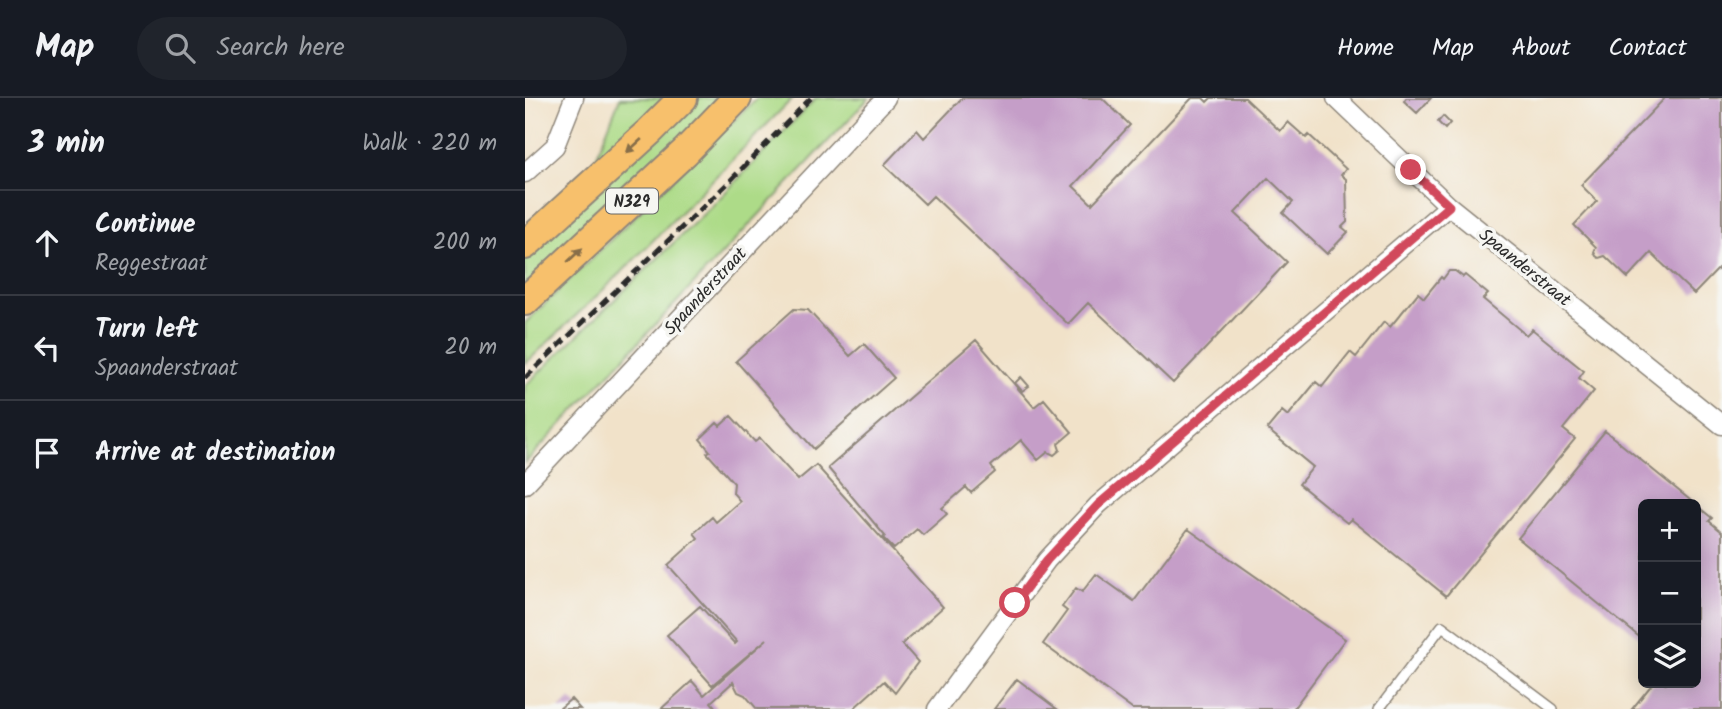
<!DOCTYPE html>
<meta charset="utf-8">
<style>
body{margin:0;font-family:Kalam,sans-serif;background:#20242c;color:#f1f3f6}
.controls{position:absolute;right:21px;bottom:21px;display:grid;overflow:hidden;border-radius:10px;box-shadow:0 4px 18px #0003}
.controls button{width:63px;height:63px;display:grid;place-items:center;padding:0;border:0;border-bottom:2px solid #363941;background:#171b24;color:#f1f3f6;font:35px sans-serif}
.stop{position:absolute;width:21px;height:21px;margin:-16px;border:5px solid #d1495b;border-radius:50%;background:#fff}
.stop.end{background:#d1495b;border-color:#fff;box-shadow:0 2px 7px #0008}
.list{margin:0;padding:0;list-style:none}
h2{display:flex;justify-content:space-between;align-items:center;height:91px;margin:0;padding:0 28px;font-size:30px}
h2 small{font-size:23px;font-weight:400;color:#9ea1a6}
.list li{display:grid;grid-template-columns:46px 1fr auto;gap:21px;align-items:center;box-sizing:border-box;height:105px;padding:0 28px;border-top:2px solid #363941}
.list b{display:block;font-size:26px;white-space:nowrap}
.list p{margin:0;font-size:23px;white-space:nowrap;color:#9ea1a6}
.list em{font-size:23px;font-style:normal;color:#9ea1a6}
.icon{flex:none;width:38px;height:38px;fill:none;stroke:currentColor;stroke-width:2;stroke-linecap:round;stroke-linejoin:round}
.map{position:relative;flex:none;width:1197px;height:611px;overflow:hidden}
header{display:flex;align-items:center;gap:42px;box-sizing:border-box;height:98px;padding:0 35px;background:#171b24;border-bottom:2px solid #363941}
header strong{font-size:33px}
nav{display:flex;gap:38px;margin-inline-start:auto;font-size:24px}
.search{width:490px;height:63px;background:#20242c;display:flex;align-items:center;gap:18px;box-sizing:border-box;padding:0 24px;border-radius:38px;color:#9ea1a6;font-size:26px}
main{display:flex}
aside{flex:1;background:#171b24}
.map>svg:first-child{display:block}
.green{fill:#addb88;stroke:#6c835a;stroke-width:2}
.building{fill:#c59ec8}
.lines{fill:none;stroke-linecap:round;stroke-linejoin:round}
.lane-casing{stroke:#8e867a;stroke-width:12}
.street-casing{stroke:#8e867a;stroke-width:21}
.primary-casing{stroke:#8e867a;stroke-width:32}
.lane{stroke:#fff;stroke-width:9}
.street{stroke:#fff;stroke-width:18}
.primary{stroke:#f7c06c;stroke-width:28}
.rail{stroke:#2b2b2b;stroke-width:5;stroke-dasharray:10 5;stroke-linecap:butt}
.oneway{fill:#876e48}
.route{stroke:#d1495b;stroke-width:9}
.labels{text-anchor:middle;stroke-width:7;stroke-linejoin:round;paint-order:stroke}
.shield{fill:#f6f6f2;stroke:#686867;stroke-width:2}
.shield-label{font-size:16px;font-weight:bold;fill:#2b2b2b}
.street-label{font-size:18px;fill:#2b2b2b;stroke:#f6f6f2}
</style>
<header>
<strong>Map</strong>
<div class="search"><svg class="icon" aria-label="search" viewBox="0 0 24 24"><circle cx="10" cy="10" r="6"/><path d="M15 15l6 6"/></svg>Search here</div>
<nav><a>Home</a><a>Map</a><a>About</a><a>Contact</a></nav>
</header>
<main>
<aside>
<h2>3 min<small>Walk · 220 m</small></h2>
<ul class="list">
<li><svg class="icon" aria-label="ahead" viewBox="0 0 24 24"><path d="M12 20V5M6 11l6-6 6 6"/></svg><div><b>Continue</b><p>Reggestraat</p></div><em>200 m</em></li>
<li><svg class="icon" aria-label="left" viewBox="0 0 24 24"><path d="M17 20v-9H6M10 6l-5 5 5 5"/></svg><div><b>Turn left</b><p>Spaanderstraat</p></div><em>20 m</em></li>
<li><svg class="icon" aria-label="arrive" viewBox="0 0 24 24"><path d="M6 21V4h12l-3 4 3 4H6"/></svg><div><b>Arrive at destination</b></div></li>
</ul>
</aside>
<div class="map">
<svg width="1197" height="611" viewBox="0 0 1197 611">
<rect width="100%" height="100%" fill="#f6f6f2"/>
<filter id="ink" filterUnits="userSpaceOnUse"><feTurbulence type="fractalNoise" baseFrequency=".0143" numOctaves="2"/><feDisplacementMap in="SourceGraphic" scale="14" xChannelSelector="R" yChannelSelector="G"/><feConvolveMatrix kernelMatrix="1 2 1 2 8 2 1 2 1" color-interpolation-filters="sRGB"/></filter>
<filter id="wash" filterUnits="userSpaceOnUse"><feTurbulence type="fractalNoise" baseFrequency=".00686" numOctaves="4" result="noise"/><feDisplacementMap in="SourceGraphic" scale="28" xChannelSelector="R" yChannelSelector="G"/><feGaussianBlur stdDeviation="1.57" result="paint"/><feColorMatrix in="noise" values="0 0 0 0 0 0 0 0 0 0 0 0 0 0 0 0 0 1.4 0 .05"/><feComposite in="paint" operator="in"/></filter>
<g filter="url(#wash)">
<rect width="100%" height="100%" fill="#f1e2c9"/>
<!-- green -->
<path class="green" d="M95,0H199L0,193V153L53,104Z
M232,0H268L97,174L0,266V225Z
M291,0H344L0,365V288L192,103Z"/>
<g id="blocks">
<!-- building -->
<path class="building" d="M437,0H577L605,27L548,88L567,106L667,0H678L682,4L686,0H720L755,33L763,24L781,40L784,37L821,71L816,77L821,81L822,124L817,129L823,134L802,156L758,115L768,104L743,80L710,115L762,164L648,285L563,205L543,226L408,98L400,106L359,67L392,32L399,40Z
M881,0H906L892,15L879,3Z
M1140,0H1197V167L1169,196L1126,155L1103,180L1080,158L1074,160L1071,158L1069,154L1071,149L1049,127L1072,103L1056,87Z
M918,18L925,25L920,31L913,24Z
M924,173H930L938,179L940,177L963,196L958,201L1001,237L1007,231L1059,273L1054,280L1069,293L1038,331L1050,341L921,498L826,421L822,425L774,386L788,369L742,331L757,313L763,318L791,284L797,289L825,254L831,259L859,224L865,229L893,195L899,200L916,179L918,181Z
M269,211L283,212L325,258L339,246L369,280L289,351L211,263Z
M451,242L509,309L519,301L547,334L533,346L535,352L529,357L523,354L513,362L496,342L466,368L470,374L446,395L441,389L417,410L422,416L398,437L392,431L369,451L358,440L360,438L303,370Z
M496,279L504,288L497,293L490,285Z
M206,318L230,344L235,340L273,382L291,367L418,509L377,546L393,564L370,595L359,583L328,611H232L220,597L213,594L208,584L186,604L192,611H136L167,583L179,597L242,541L187,587L142,537L175,508L210,546L212,544L143,467L173,440L169,435L187,419L191,424L215,403L208,395L209,385L182,355L185,353L175,341L192,325L195,328Z
M1080,333L1170,406H1118V542L993,440Z
M1171,407L1187,420L1184,423L1197,434V611H1107L1128,585H1171Z
M663,431L820,541L768,611H607L518,546L542,513L537,509L551,490L557,494L571,476L609,503Z
M492,581L532,611H469Z
M46,601L55,611H34Z"/>
</g>
</g>
<g filter="url(#ink)">
<use href="#blocks" fill-opacity="0" stroke="#8e867a" stroke-width="2"/>
<g class="lines">
<!-- lane casing -->
<g class="lane-casing">
<path id="lane" d="M854,611L917,528L1028,611"/>
</g>
<!-- street casing -->
<g class="street-casing">
<path id="street" d="M811,0L924,108L1197,327
M0,75L30,48L49,0
M0,386L361,0
M412,611L522,462L573,407L924,108"/>
</g>
<!-- primary casing -->
<g class="primary-casing">
<path id="primary" d="M0,147L124,34L158,0
M0,203L160,54L212,0"/>
</g>
<!-- lane -->
<use href="#lane" class="lane"/>
<!-- street -->
<use href="#street" class="street"/>
<!-- primary -->
<use href="#primary" class="primary"/>
<!-- rail -->
<path class="rail" d="M0,280L201,87L286,0"/>
</g>
<!-- one-way arrows -->
<defs><path id="oneway-solid" d="M-6-.8H1V-3.2L6.5 0L1 3.2V.8H-6Z" transform="scale(1.75)"/></defs>
<g class="oneway">
<use href="#oneway-solid" transform="translate(109 48) rotate(138)"/>
<use href="#oneway-solid" transform="translate(50 157) rotate(-43)"/>
</g>
</g>
<g class="lines" filter="url(#ink)">
<!-- route -->
<path class="route" d="M490,505L522,462L573,407L924,108L886,72"/>
</g>
<g class="labels">
<!-- shield labels -->
<rect class="shield" x="81" y="90.5" width="52" height="25" rx="5"/>
<g class="shield-label">
<text x="107" y="109">N329</text>
</g>
<!-- street labels -->
<g class="street-label">
<text transform="translate(1000 169) rotate(39)" y="6">Spaanderstraat</text>
<text transform="translate(180 193) rotate(-47)" y="6">Spaanderstraat</text>
</g>
</g>
</svg>
<div class="controls">
<button>+</button>
<button>−</button>
<button><svg class="icon" aria-label="layers" viewBox="0 0 24 24"><path d="M12 4l9 5-9 5-9-5zM3 14l9 5 9-5"/></svg></button>
</div>
<div class="stop" style="left:490px;top:505px"></div>
<div class="stop end" style="left:886px;top:72px"></div>
</div>
</main>
